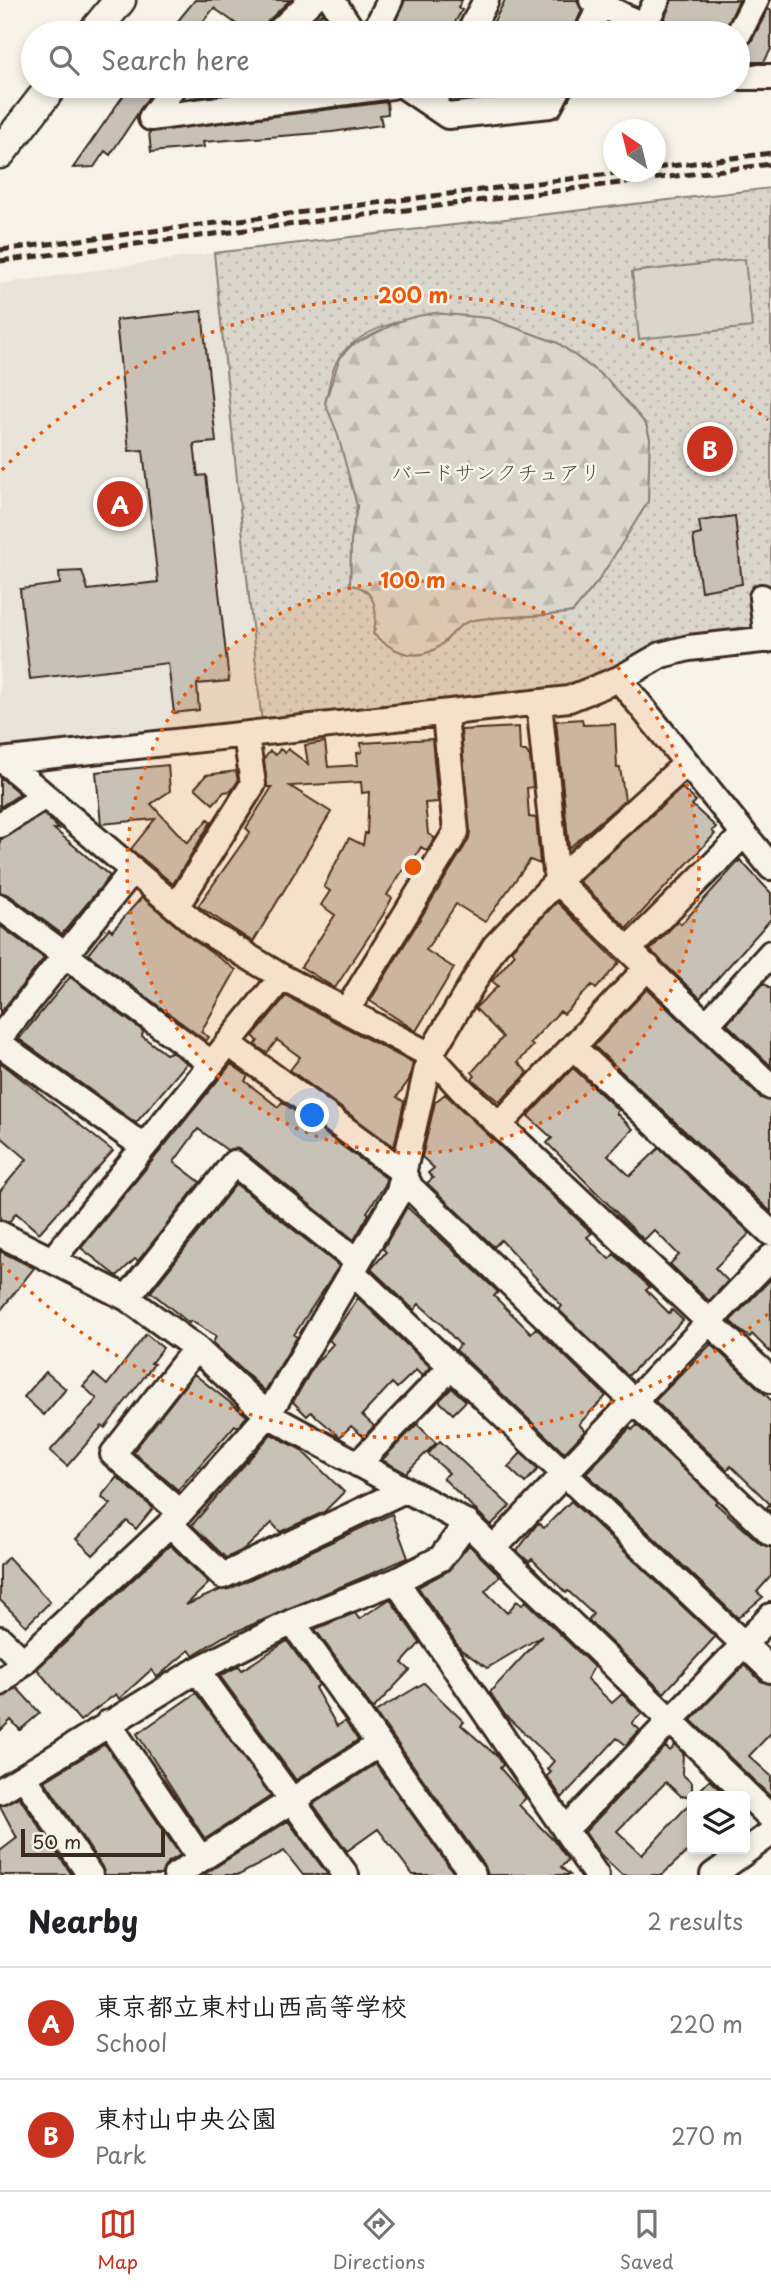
<!DOCTYPE html>
<meta charset="utf-8">
<style>
body{margin:0;font-family:"Playpen Sans","Klee One",sans-serif;background:#f2f2f2;color:#202124}
.controls{position:absolute;right:21px;bottom:21px;display:grid;overflow:hidden;border-radius:7px;box-shadow:0 4px 10px #0003}
.controls button{width:63px;height:63px;display:grid;place-items:center;padding:0;border:0;border-bottom:2px solid #e0e0e0;background:#fff;color:#202124;font:35px sans-serif}
.compass{position:absolute;left:603px;top:119px;width:63px;height:63px;border-radius:50%;background:#fff;box-shadow:0 4px 10px #0003;rotate:325deg}
.scale{position:absolute;left:21px;bottom:18px;width:144px;box-sizing:border-box;padding-left:7px;border:4px solid #3b2a1e;border-top:0;font-size:19px;line-height:24px;white-space:nowrap;color:#3b2a1e;-webkit-text-stroke:5px #f7f3e8;paint-order:stroke}
.you{position:absolute;left:313px;top:1116px;width:24px;height:24px;margin:-18px;border:5px solid #fff;border-radius:50%;background:#1a73e8;box-shadow:0 0 0 10px #1a73e833}
.badge{display:grid;place-items:center;width:46px;height:46px;border-radius:50%;background:#c8321e;color:#fff;font-size:23px;font-weight:700}
.pin{position:absolute;translate:-50% -50%;border:4px solid #fff;box-shadow:0 2px 7px #0006}
.list{margin:0;padding:0;list-style:none}
h2{display:flex;justify-content:space-between;align-items:center;height:91px;margin:0;padding:0 28px;font-size:30px}
h2 small{font-size:23px;font-weight:400;color:#757577}
.list li{display:grid;grid-template-columns:46px 1fr auto;gap:21px;align-items:center;box-sizing:border-box;height:112px;padding:0 28px;border-top:2px solid #e0e0e0}
.list b{display:block;font-size:26px;white-space:nowrap}
.list p{margin:0;font-size:23px;white-space:nowrap;color:#757577}
.list em{font-size:23px;font-style:normal;color:#757577}
.icon{flex:none;width:38px;height:38px;fill:none;stroke:currentColor;stroke-width:2;stroke-linecap:round;stroke-linejoin:round}
.map{position:relative;flex:none;width:771px;height:1875px;overflow:hidden}
.search{position:absolute;background:#fff;box-shadow:0 4px 10px #0003;left:21px;right:21px;top:21px;height:77px;display:flex;align-items:center;gap:18px;box-sizing:border-box;padding:0 24px;border-radius:38px;color:#757577;font-size:26px}
.sheet{height:315px;background:#fff}
nav{display:flex;justify-content:space-around;align-items:center;box-sizing:border-box;height:98px;border-top:2px solid #e0e0e0;background:#fff;font-size:19px;color:#757577}
nav a{display:grid;justify-items:center;gap:4px}
nav .on{color:#c8321e}
.map>svg:first-child{display:block}
.built{fill:#e9e4d9}
.forest{fill:url(#forest-firs);stroke:#8b8074;stroke-width:2}
.park{fill:url(#park-dots);stroke:#8b8074;stroke-width:2;fill-rule:evenodd}
.garden{fill:#dbd6cb;stroke:#8b8074;stroke-width:2}
.building{fill:#c8c1b6;stroke:#3b2a1e;stroke-width:2}
.lines{fill:none;stroke-linecap:round;stroke-linejoin:round}
.minor-casing{stroke:#3b2a1e;stroke-width:30}
.major-casing{stroke:#3b2a1e;stroke-width:35}
.minor{stroke:#f7f3e8;stroke-width:24}
.major{stroke:#f7f3e8;stroke-width:30}
.rail{stroke:#3b2a1e;stroke-width:5;stroke-dasharray:10 5;stroke-linecap:butt}
.ring{fill:none;stroke:#e8590c;stroke-width:3.5;stroke-dasharray:3.5 7}
.labels{text-anchor:middle;stroke-width:5;stroke-linejoin:round;paint-order:stroke}
.park-label{font-size:21px;fill:#5b4c41;stroke:#f7f3e8}
.centre{fill:#e8590c;stroke:#f7f3e8;stroke-width:3.5}
.ring-label{font-size:21px;text-anchor:middle;font-weight:bold;fill:#e8590c;stroke:#f7f3e8;stroke-width:5;stroke-linejoin:round;paint-order:stroke}
</style>
<div class="map">
<svg width="771" height="1875" viewBox="0 0 771 1875">
<defs>
<pattern id="forest-firs" width="22" height="20" patternUnits="userSpaceOnUse" patternTransform="scale(1.75)"><rect width="22" height="20" fill="#dbd6cb"/><path d="M5 1l3.5 6h-7zM16 11l3.5 6h-7z" fill="#bdb8ae"/></pattern>
<pattern id="park-dots" width="8" height="8" patternUnits="userSpaceOnUse" patternTransform="scale(1.75)"><rect width="8" height="8" fill="#dbd6cb"/><path d="M2 2h.1M6 6h.1" fill="none" stroke="#bdb8ae" stroke-width="1.8" stroke-linecap="round"/></pattern>
</defs>
<rect width="100%" height="100%" fill="#f7f3e8"/>
<filter id="ink" filterUnits="userSpaceOnUse"><feTurbulence type="fractalNoise" baseFrequency=".0143" numOctaves="2"/><feDisplacementMap in="SourceGraphic" scale="14" xChannelSelector="R" yChannelSelector="G"/><feConvolveMatrix kernelMatrix="1 2 1 2 8 2 1 2 1" color-interpolation-filters="sRGB"/></filter>
<g filter="url(#ink)">
<!-- built -->
<path class="built" d="M214,253L262,724L0,755V284Z"/>
<!-- forest -->
<path class="forest" d="M434,313L489,318L558,343L607,379L646,424L650,438L648,502L599,580L573,612C540,618 507,615 475,620C458,623 452,635 441,645C417,665 392,651 373,634L375,628L350,585L351,540L357,506L325,403L340,357L352,345L408,317Z"/>
<!-- park -->
<path class="park" d="M771,188V631L569,694L262,724L214,253ZM434,313L489,318L558,343L607,379L646,424L650,438L648,502L599,580L573,612C540,618 507,615 475,620C458,623 453,635 441,645C417,665 392,651 373,634C379,612 376,588 350,585L351,540L357,506L337,432L325,403C329,388 331,369 340,356C360,330 404,318 434,313Z"/>
<!-- garden -->
<path class="garden" d="M745,259L752,327L639,339L632,272Z"/>
<!-- building -->
<path class="building" d="M195,0H290L267,22L262,33H238L242,28L214,8L194,33H168Z
M405,0H462L458,8L462,10L449,33H390Z
M505,0H577L582,10L572,33H488Z
M672,0H739L724,33L672,32L664,20Z
M768,9L771,10V49L764,62H738V50L751,42Z
M323,13L336,33H312L307,25Z
M130,86H156L110,155L105,151L94,167L73,168Z
M189,86H281L183,99Z
M387,102L388,114L380,115L382,125L332,132L203,142L204,147L151,152L149,132Z
M202,311L216,442L194,444L198,476L206,475L229,681L197,684L199,710L174,713L168,663L30,679L20,589L60,584L59,572L82,571L88,590L158,582L143,450L129,451L116,320Z
M735,516L742,584L701,591L693,536L701,534L699,521Z
M582,719L583,725L615,724L617,768H620L625,800L569,848L556,721Z
M519,727L520,751H526L530,757L533,787L527,788L529,817L536,818L540,864L530,860L485,922L456,904L426,950L454,968L416,1031L370,1001L469,839L461,730Z
M432,739L438,802L425,803L428,834L435,838L427,851L421,847L406,872L403,870L387,895L392,898L383,915L335,988L301,967L335,915L321,905L330,891L324,887L330,874L349,838L363,845L365,833L367,834L369,792L362,793L361,782L290,786L331,812L253,942L198,906L250,832L246,828L272,787H267L264,759L270,751L276,755L280,749L285,753L288,749L308,764L305,745L325,742L328,767L358,765L357,753L362,752L361,743Z
M168,765L170,791L151,804L187,843L208,819L211,822L173,884L131,849L155,819L101,824L96,772Z
M236,771L238,781L231,791L224,792L213,804L195,788L206,775Z
M0,777L20,794L0,807Z
M682,788L696,801L692,805L716,827L712,831L715,834L627,928L579,881Z
M44,814L59,829H54L110,876L62,934L9,895L0,892V840Z
M740,860L771,893V919L700,998L650,950L678,921L681,924L685,920Z
M142,897L192,939L236,970L201,1032L209,1037L206,1041L88,954L109,928L112,931Z
M557,902L619,963L596,989L592,985L564,1014L560,1011L530,1043L533,1046L518,1062L528,1073L499,1102L472,1079L475,1076L472,1072L503,1037L475,1008L498,986L492,981L515,954L511,950Z
M0,926L44,958L0,1013Z
M70,977L143,1031L142,1036L166,1054L171,1052L187,1063L136,1123L19,1039Z
M764,983L771,989V1066L727,1024Z
M647,989L761,1098L771,1101V1212L594,1046Z
M286,996L413,1063L409,1080L397,1097L404,1102L394,1147L290,1070L300,1057L277,1040L267,1053L255,1045L258,1041L253,1036Z
M0,1062L113,1151L39,1233L16,1213L9,1222L0,1219V1191L27,1159L0,1136Z
M231,1064L248,1076L245,1081L278,1107L282,1102L386,1178L385,1185L367,1212L369,1214L354,1240L243,1151L236,1148L227,1150L198,1129L174,1162L200,1182L138,1261L135,1259L117,1276L81,1248Z
M573,1068L618,1110L616,1113L633,1129L608,1155L630,1176L659,1148L750,1233L715,1268L728,1281L709,1301L670,1264L679,1255L654,1230L644,1240L547,1143L552,1138L528,1116Z
M445,1094L592,1233L587,1237L609,1259L614,1254L650,1287L646,1290L669,1313L672,1310L683,1320L628,1376L559,1310L562,1306L501,1240L494,1247L427,1183L433,1178L428,1173L434,1168L422,1157L435,1102Z
M236,1184L339,1266L294,1335L297,1337L265,1391L213,1343L216,1336L191,1321L189,1323L151,1292Z
M407,1207L498,1292L494,1296L531,1333L536,1328L606,1396L579,1424L585,1431L566,1451L563,1452L456,1350L460,1345L440,1323L419,1304L414,1310L371,1269L386,1252L383,1249Z
M0,1251L34,1268L0,1311Z
M771,1279V1353L752,1334L750,1337L742,1332L730,1321Z
M358,1298L430,1367L422,1376L416,1370L397,1388L392,1383L362,1415L374,1426L364,1437L351,1426L340,1437L311,1412L307,1416L293,1402L315,1364L333,1344L329,1340Z
M146,1334L163,1348L151,1363L154,1364L105,1428L102,1426L67,1466L50,1451L97,1399L83,1386L94,1374L107,1385Z
M711,1344L771,1400V1512L766,1508L770,1504L731,1466L727,1470L655,1401Z
M46,1372L66,1389L44,1415L24,1397Z
M194,1374L247,1416L238,1427L235,1425L178,1490L133,1452Z
M452,1388L466,1401L453,1414L439,1401Z
M417,1424L436,1443L406,1473L382,1460Z
M637,1425L717,1501L715,1503L761,1544L771,1547V1576L757,1592L763,1597L738,1618L586,1473L630,1428L632,1430Z
M271,1434L300,1449L344,1492L324,1512L280,1532L272,1523L245,1549L226,1558L192,1525Z
M440,1441L510,1506L491,1525L443,1478L449,1473L428,1454Z
M521,1453L538,1469L525,1483L508,1467Z
M117,1477L153,1508L136,1529L127,1521L93,1555L76,1539L111,1504L102,1498L103,1494Z
M571,1501L715,1637L664,1693L588,1620L593,1614L568,1591L566,1593L532,1559L529,1562L517,1551L538,1523L544,1528Z
M392,1514L408,1558L223,1637L193,1655L189,1650L160,1675L157,1677L151,1670L119,1699L116,1694L80,1721L37,1669L170,1545L209,1583L186,1605L220,1590L229,1589Z
M469,1545L500,1576L485,1591L507,1613L517,1601L522,1605L526,1601L594,1667L587,1679L612,1703L622,1694L642,1713L632,1723L640,1730L626,1745L617,1738L562,1798L547,1776L551,1772L547,1769L554,1761L505,1715L490,1692L542,1636L487,1668L460,1649L418,1587L448,1571Z
M8,1557L50,1602L26,1626L0,1600V1566Z
M390,1599L420,1643L402,1663L410,1670L373,1709L315,1629L355,1613L359,1619Z
M287,1641L319,1685L315,1688L337,1726L345,1721L358,1740L296,1780L220,1676L239,1666L242,1670Z
M744,1665L761,1681L771,1684V1733L749,1756L771,1776V1797L691,1720Z
M424,1683L464,1722L461,1725L499,1758L503,1765L500,1768L526,1798L519,1805L556,1843L568,1860L561,1867L570,1875H488L485,1866L375,1712Z
M17,1688L40,1713L20,1730L11,1720L0,1731V1697Z
M196,1693L271,1796L205,1839L137,1734Z
M105,1744L180,1855L167,1863L161,1875H105L102,1867L45,1781Z
M675,1745L683,1753L682,1774L692,1783V1796H681L666,1782L617,1831L642,1855L692,1801V1847L662,1875H622L601,1855L585,1832L662,1750L666,1747L670,1751Z
M376,1764L455,1875H413L378,1829L347,1851L313,1804Z
M710,1780L723,1792L718,1796H694Z
M19,1797L72,1875H0V1851L17,1838L0,1806Z
M288,1821L328,1875H303L284,1851L239,1875H203Z"/>
<g class="lines">
<!-- minor casing -->
<g class="minor-casing">
<path id="minor" d="M332,0L354,33
M592,0L657,33
M644,26L657,0
M277,33L312,0
M374,33L390,0
M469,33L486,0
M587,33L601,5
M738,35L756,0
M738,77H771
M174,86L151,118L392,86
M404,86L448,116L550,105L560,86
M432,105L442,86
M762,597L767,640
M619,679L771,867
M539,703L557,881L771,1087
M0,761L569,699L619,679L661,655L689,648L771,639
M4,761L201,928L282,977L430,1055L462,1090L771,1380
M0,825L45,796
M0,907L211,1063
M176,907L253,784L246,735
M629,949L744,834
M347,1010L456,832L445,714
M707,1024L771,953
M0,1037L133,870
M228,1043L403,1172L411,1188L771,1533
M0,1044L144,1147
M573,1047L771,1233
M499,1125L648,967
M0,1234L127,1298L196,1348L268,1415L467,1523L771,1818
M52,1260L282,977
M352,1272L771,1670
M127,1298L234,1163L358,1262
M358,1464L452,1366
M180,1512L113,1454L196,1348
M170,1524L223,1576L405,1490
M494,1548L771,1257
M396,1581L596,1875
M292,1622L473,1875
M0,1639L24,1662
M197,1670L346,1875
M0,1683L170,1524L268,1415L399,1192L430,1055L495,946L557,881L686,764
M108,1723L201,1859
M24,1777L90,1875
M0,1791L197,1670L292,1622L396,1581L441,1558L467,1523
M565,1830L771,1616
M176,1875L378,1745
M713,1875L771,1833"/>
</g>
<!-- major casing -->
<g class="major-casing">
<path id="major" d="M93,33L120,0
M0,153L52,86"/>
</g>
<!-- minor -->
<use href="#minor" class="minor"/>
<!-- major -->
<use href="#major" class="major"/>
<!-- rail -->
<path class="rail" d="M656,168L771,153
M0,250L625,172
M0,261L771,164"/>
</g>
</g>
<!-- distance rings -->
<circle cx="413" cy="867" r="286" fill="#e8590c" fill-opacity=".12"/>
<g class="ring">
<circle cx="413" cy="867" r="286"/>
<path d="M768 1314A571 571 0 0 1 2 1264M2 470A571 571 0 0 1 768 420"/>
</g>
<g class="labels">
<!-- park labels -->
<g class="park-label">
<text x="496" y="480">バードサンクチュアリ</text>
</g>
</g>
<circle cx="413" cy="867" r="10" class="centre"/>
<g class="ring-label">
<text x="413" y="303">200 m</text>
<text x="413" y="588">100 m</text>
</g>
</svg>
<div class="controls">
<button><svg class="icon" aria-label="layers" viewBox="0 0 24 24"><path d="M12 4l9 5-9 5-9-5zM3 14l9 5 9-5"/></svg></button>
</div>
<svg class="compass" viewBox="-18 -18 36 36"><path d="M0-13l5 13h-10z" fill="#e53935"/><path d="M0 13l5-13h-10z" fill="#757577"/></svg>
<div class="scale">50 m</div>
<div class="you"></div>
<div class="pin badge" style="left:120px;top:504px">A</div>
<div class="pin badge" style="left:710px;top:449px">B</div>
<div class="search"><svg class="icon" aria-label="search" viewBox="0 0 24 24"><circle cx="10" cy="10" r="6"/><path d="M15 15l6 6"/></svg>Search here</div>
</div>
<section class="sheet">
<h2>Nearby<small>2 results</small></h2>
<ul class="list">
<li><span class="badge">A</span><div><b>東京都立東村山西高等学校</b><p>School</p></div><em>220 m</em></li>
<li><span class="badge">B</span><div><b>東村山中央公園</b><p>Park</p></div><em>270 m</em></li>
</ul>
</section>
<nav>
<a class="on"><svg class="icon" aria-label="map" viewBox="0 0 24 24"><path d="M3 6l6-2 6 2 6-2v14l-6 2-6-2-6 2zM9 4v14M15 6v14"/></svg>Map</a>
<a><svg class="icon" aria-label="directions" viewBox="0 0 24 24"><path d="M12 3l9 9-9 9-9-9zM9 14v-3h6M13 9l2 2-2 2"/></svg>Directions</a>
<a><svg class="icon" aria-label="saved" viewBox="0 0 24 24"><path d="M7 4h10v16l-5-4-5 4z"/></svg>Saved</a>
</nav>
